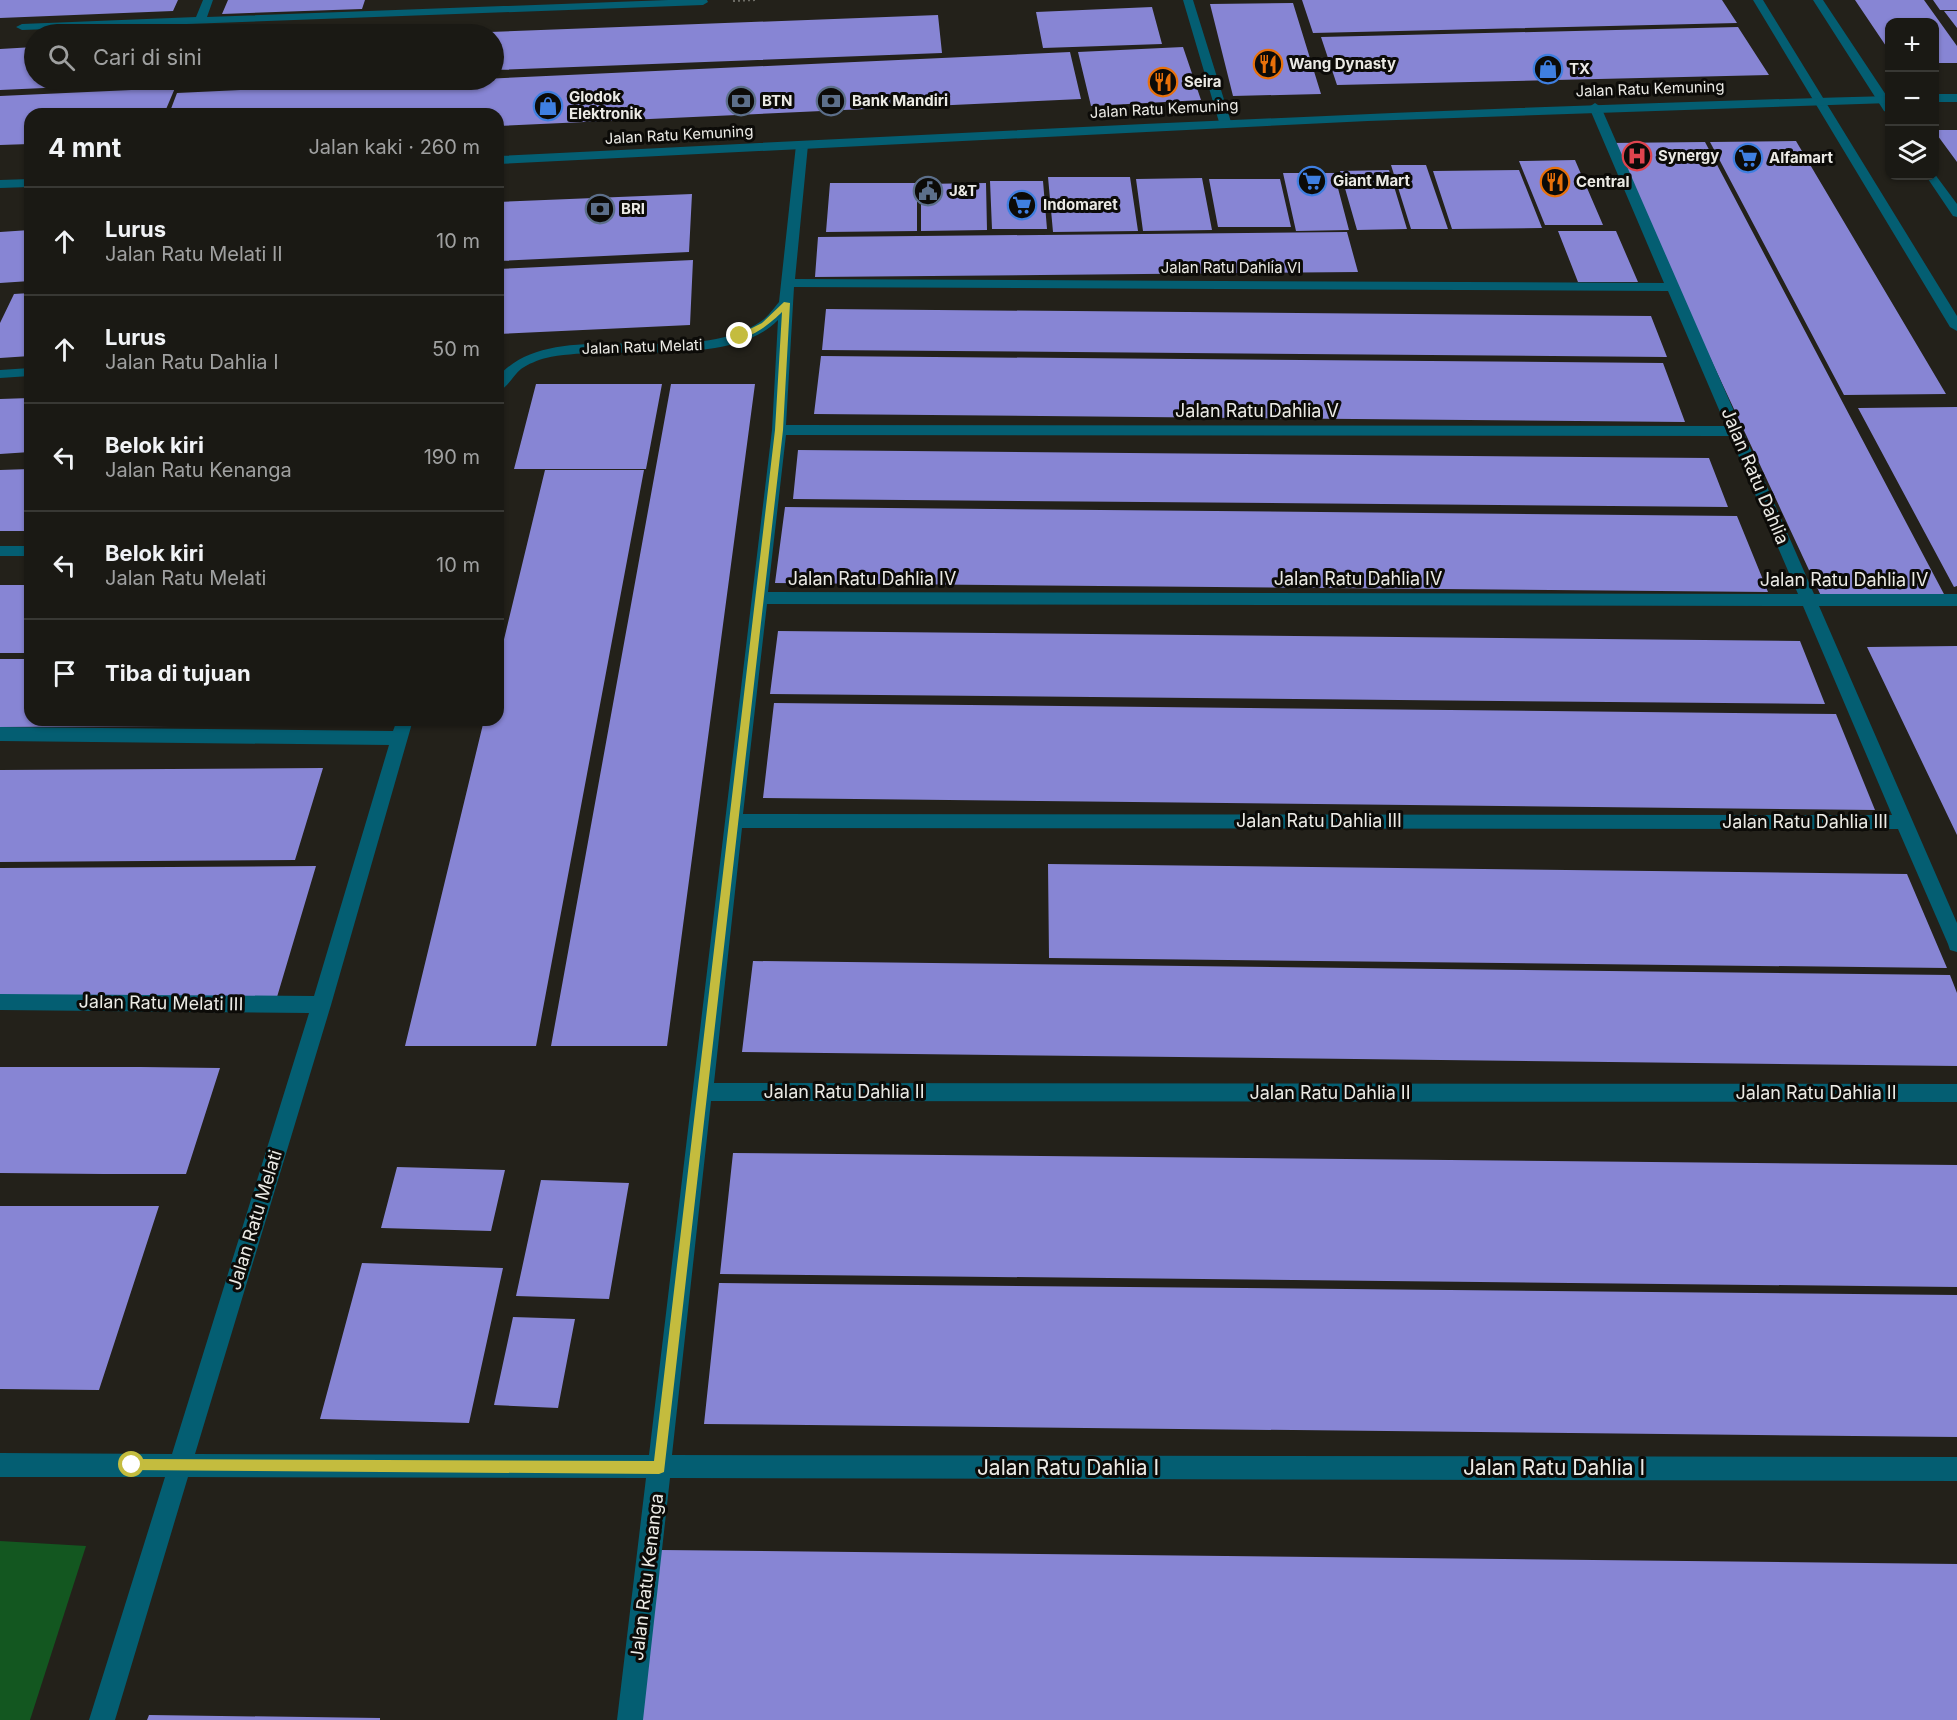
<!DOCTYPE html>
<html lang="id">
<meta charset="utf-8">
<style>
body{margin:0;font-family:Inter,sans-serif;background:#23221d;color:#f1f3f6}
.controls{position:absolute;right:18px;top:18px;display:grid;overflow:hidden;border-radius:12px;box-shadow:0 2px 4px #0004}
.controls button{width:54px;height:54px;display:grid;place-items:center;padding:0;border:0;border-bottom:2px solid #383834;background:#1a1914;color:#f1f3f6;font:30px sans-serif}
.stop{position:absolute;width:18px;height:18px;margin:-14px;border:4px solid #c4bc3e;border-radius:50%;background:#fff}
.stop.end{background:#c4bc3e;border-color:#fff;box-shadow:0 2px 6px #0008}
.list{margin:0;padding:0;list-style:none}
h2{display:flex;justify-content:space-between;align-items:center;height:78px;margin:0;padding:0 24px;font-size:26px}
h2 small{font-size:20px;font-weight:400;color:#9fa0a0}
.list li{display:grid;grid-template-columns:39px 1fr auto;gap:18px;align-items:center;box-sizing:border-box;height:108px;padding:0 24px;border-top:2px solid #383834}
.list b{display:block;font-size:22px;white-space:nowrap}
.list p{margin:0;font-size:20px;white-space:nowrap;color:#9fa0a0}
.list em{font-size:20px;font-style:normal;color:#9fa0a0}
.icon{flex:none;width:33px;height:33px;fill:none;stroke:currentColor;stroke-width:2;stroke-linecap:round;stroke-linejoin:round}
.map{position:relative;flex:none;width:1957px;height:1720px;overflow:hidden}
.search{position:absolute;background:#1a1914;box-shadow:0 2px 4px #0004;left:24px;top:24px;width:480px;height:66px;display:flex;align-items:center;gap:15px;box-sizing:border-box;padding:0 21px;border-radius:33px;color:#9fa0a0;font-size:22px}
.panel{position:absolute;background:#1a1914;box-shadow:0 2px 4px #0004;left:24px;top:108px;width:480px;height:618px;border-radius:18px}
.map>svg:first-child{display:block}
.green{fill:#135720}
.building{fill:#8785d4}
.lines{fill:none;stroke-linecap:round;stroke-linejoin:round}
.path{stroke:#6d6c65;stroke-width:2;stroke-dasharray:2 3;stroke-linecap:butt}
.minor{fill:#045e72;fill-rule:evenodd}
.tertiary{fill:#045e72;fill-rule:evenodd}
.route{fill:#c4bc3e}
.labels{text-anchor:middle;stroke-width:6;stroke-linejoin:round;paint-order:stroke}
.far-poi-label{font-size:15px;font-weight:bold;fill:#ebeae5;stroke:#0c0b08;text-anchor:start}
.far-street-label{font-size:15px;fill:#ebeae5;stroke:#0c0b08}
.street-label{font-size:18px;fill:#ebeae5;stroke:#0c0b08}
.near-street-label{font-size:21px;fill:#ebeae5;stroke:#0c0b08}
</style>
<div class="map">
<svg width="1957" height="1720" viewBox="0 0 1957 1720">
<rect width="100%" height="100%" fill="#23211a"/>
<!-- green -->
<path class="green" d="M0,1541L86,1546L30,1720H0Z"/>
<!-- building -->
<path class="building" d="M0,0H178L173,11L0,18Z
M228,0H365L362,9L222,14Z
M1302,0H1722L1737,23L1313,33Z
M1855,0H1924L1957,46V63H1935V22H1890V52Z
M1933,0H1957V10H1940Z
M1293,3L1321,94L1233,96L1210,4Z
M1152,7L1162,44L1043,48L1036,12Z
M1944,11H1957V28Z
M938,15L942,53L494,70V34H463V33Z
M1738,27L1769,75L1337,85L1321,37Z
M34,47V80H177L176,82L0,90V49Z
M1183,47L1201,100L1091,106L1078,52Z
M1070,52L1081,99L498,126V114H169L177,93Z
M175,88L164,114H30V144L0,145V96Z
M1935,130H1957V162L1935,132Z
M1796,141L1946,394L1844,395L1710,142Z
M1705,142L1908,526L1945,596L1822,598L1610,143Z
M1575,160L1603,225H1545L1519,161Z
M1391,165H1426L1448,229H1411Z
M1389,170L1407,229L1357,230L1340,171Z
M1519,170L1542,228L1452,229L1433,171Z
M1283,173H1334L1349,230L1296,231Z
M1048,177H1130L1138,231L1053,232Z
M1202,178L1212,230L1143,231L1136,179Z
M1209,179H1280L1291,227H1218Z
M990,181H1043L1047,229H992Z
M830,183H917V231L826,232Z
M986,183L987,230L921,231V184Z
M692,194L689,252L498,261V202Z
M30,230V281L0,283V232Z
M1558,231H1616L1638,282H1578Z
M1347,232L1358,272L815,277L818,237Z
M693,260L690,325L498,334V269Z
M30,293V356L0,358V323L14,294Z
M826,309L1651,316L1667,357L822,350Z
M821,356L1663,363L1685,422L814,414Z
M536,384H662L646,469H514Z
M671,384H755L667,1046H551Z
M30,398V452L0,454V399Z
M1957,407V586L1954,587L1858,408Z
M798,450L1709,458L1728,507L793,499Z
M30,469V531H0V470Z
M545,470H644L536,1046H405L484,720H498V664Z
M785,507L1737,516L1768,592L775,583Z
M0,585H30V653H0Z
M778,631L1800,641L1825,704L770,694Z
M1957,646V835L1867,647Z
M0,659H30V720H342L340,725L0,727Z
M774,703L1836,714L1875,810L763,798Z
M323,768L295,860L0,862V770Z
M1048,864L1907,874L1947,968L1049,958Z
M316,866L277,997L0,999V868Z
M753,961L1950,975L1957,993V1066L742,1052Z
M0,1067H141L220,1068L186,1174H103L0,1173Z
M733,1153L1957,1165V1287L720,1274Z
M397,1167L505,1170L491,1231L381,1228Z
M541,1180L629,1183L609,1299L516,1296Z
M0,1206H159L99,1390L0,1389Z
M362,1263L503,1268L469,1423L320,1419Z
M719,1283L1957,1295V1437L704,1424Z
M513,1317L575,1319L558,1408L494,1405Z
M661,1550L1957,1564V1720H641Z
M149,1715L380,1718V1720H147Z"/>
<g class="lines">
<!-- path -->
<path class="path" d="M733,1L756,0"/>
<!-- minor -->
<path class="minor" d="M203,0H213L207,17L668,0H707L708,2L703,5L22,30L16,27L22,24L196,17Z
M1183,0H1193L1231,122L1229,125H1221L1219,122Z
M1753,0H1763L1957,316V331L1950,327Z
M1813,0H1823L1890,101V114L1884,111Z
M1595,103L1601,107L1814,594H1957V606H1819L1957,923V952L1950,950L1948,944L1898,829L742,828L714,1083L1957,1084V1102L711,1101L672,1455L1957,1457V1481L670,1478L643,1720H617L646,1478L188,1477L115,1720H89L165,1477H0V1453L172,1454L309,1013L0,1010V994L314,996L389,745L0,741V727L393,731L397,720H413L331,1005L195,1454L649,1455L772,430L778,320C729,370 610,343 546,358C538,360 528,364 521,369C513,375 508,388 498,391V377C552,313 687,370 760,322C768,317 773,309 779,302L796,145L802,141L808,145L795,279L1664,283L1589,107ZM794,287L1668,291L1726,426L786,425ZM786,435L1730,436L1798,594L768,592ZM767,604L1803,606L1892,815L743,814Z
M1934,173L1957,204V217L1953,216L1926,176H1934Z
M30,368V376L0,378V370Z
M0,546H30V556H0Z"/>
<!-- tertiary -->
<path class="tertiary" d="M1934,94H1957V102H1934Z
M1890,96V103L1368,121L498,164V156C962,133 1425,108 1890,96Z
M30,179V187L0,188V180Z"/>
</g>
<!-- route -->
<path class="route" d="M784,302L790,303L783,430L664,1472L659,1474L127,1470L126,1465L127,1461L132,1459L654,1461L775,430L782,312C773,321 748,343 736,336L762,323Z"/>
<!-- icons -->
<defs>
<g id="restaurant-ring" transform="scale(1.5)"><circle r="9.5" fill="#0c0b08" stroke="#e8710a" stroke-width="1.5"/><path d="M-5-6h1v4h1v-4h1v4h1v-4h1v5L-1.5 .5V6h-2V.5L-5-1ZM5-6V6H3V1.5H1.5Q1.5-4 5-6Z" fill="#e8710a"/></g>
<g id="shop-ring" transform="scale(1.5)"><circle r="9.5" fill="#0c0b08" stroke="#3f7fe0" stroke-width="1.5"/><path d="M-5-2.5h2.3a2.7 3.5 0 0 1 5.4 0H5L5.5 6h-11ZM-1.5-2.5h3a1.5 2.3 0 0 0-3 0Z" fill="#3f7fe0"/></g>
<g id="bank-ring" transform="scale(1.5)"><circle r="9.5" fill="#0c0b08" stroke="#5c6f8a" stroke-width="1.5"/><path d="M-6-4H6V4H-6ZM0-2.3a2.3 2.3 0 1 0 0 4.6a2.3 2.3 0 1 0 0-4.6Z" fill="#5c6f8a"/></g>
<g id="hospital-ring" transform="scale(1.5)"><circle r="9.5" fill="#0c0b08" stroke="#e0444e" stroke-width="1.5"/><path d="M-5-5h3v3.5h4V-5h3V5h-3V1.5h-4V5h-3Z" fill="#e0444e"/></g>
<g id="supermarket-ring" transform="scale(1.5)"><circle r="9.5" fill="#0c0b08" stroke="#3f7fe0" stroke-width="1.5"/><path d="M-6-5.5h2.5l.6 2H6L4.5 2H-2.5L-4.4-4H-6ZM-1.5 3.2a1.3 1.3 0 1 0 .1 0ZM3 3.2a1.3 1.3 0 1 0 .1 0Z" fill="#3f7fe0"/></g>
<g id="civic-ring" transform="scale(1.5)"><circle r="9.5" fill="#0c0b08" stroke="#5c6f8a" stroke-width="1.5"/><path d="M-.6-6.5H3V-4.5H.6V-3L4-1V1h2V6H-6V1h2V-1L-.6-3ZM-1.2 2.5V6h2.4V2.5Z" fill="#5c6f8a"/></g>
</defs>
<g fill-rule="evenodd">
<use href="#restaurant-ring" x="1268" y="64"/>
<use href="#shop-ring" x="1548" y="69"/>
<use href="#restaurant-ring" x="1163" y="82"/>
<use href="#bank-ring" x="741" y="101"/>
<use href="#bank-ring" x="831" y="101"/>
<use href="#shop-ring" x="548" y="106"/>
<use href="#hospital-ring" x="1637" y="156"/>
<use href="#supermarket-ring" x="1748" y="158"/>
<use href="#supermarket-ring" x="1312" y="181"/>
<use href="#restaurant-ring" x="1555" y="182"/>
<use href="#civic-ring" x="928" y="191"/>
<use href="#supermarket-ring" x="1022" y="205"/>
<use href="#bank-ring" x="600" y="209"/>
</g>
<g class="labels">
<!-- far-poi labels -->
<g class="far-poi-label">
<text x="1289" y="69">Wang Dynasty</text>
<text x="1569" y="74">TX</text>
<text x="1184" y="87">Seira</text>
<text x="569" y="102">Glodok<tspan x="569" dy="17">Elektronik</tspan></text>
<text x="762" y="106">BTN</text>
<text x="852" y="106">Bank Mandiri</text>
<text x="1658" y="161">Synergy</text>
<text x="1769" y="163">Alfamart</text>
<text x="1333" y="186">Giant Mart</text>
<text x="1576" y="187">Central</text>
<text x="949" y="196">J&amp;T</text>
<text x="1043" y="210">Indomaret</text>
<text x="621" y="214">BRI</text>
</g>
<!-- far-street labels -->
<g class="far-street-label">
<text transform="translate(1650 89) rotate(-2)" y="5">Jalan Ratu Kemuning</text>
<text transform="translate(1164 109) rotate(-3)" y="5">Jalan Ratu Kemuning</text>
<text transform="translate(679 135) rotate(-3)" y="5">Jalan Ratu Kemuning</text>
<text x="1231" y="273">Jalan Ratu Dahlia VI</text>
<text transform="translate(642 347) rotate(-2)" y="5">Jalan Ratu Melati</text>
</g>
<!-- street labels -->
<g class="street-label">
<text x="1257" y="417">Jalan Ratu Dahlia V</text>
<text transform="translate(1755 476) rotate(67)" y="6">Jalan Ratu Dahlia</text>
<text x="872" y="585">Jalan Ratu Dahlia IV</text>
<text x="1358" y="585">Jalan Ratu Dahlia IV</text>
<text x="1844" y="586">Jalan Ratu Dahlia IV</text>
<text x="1319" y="827">Jalan Ratu Dahlia III</text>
<text x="1805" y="828">Jalan Ratu Dahlia III</text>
<text transform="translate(161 1003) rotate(1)" y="6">Jalan Ratu Melati III</text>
<text x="844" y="1098">Jalan Ratu Dahlia II</text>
<text x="1330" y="1099">Jalan Ratu Dahlia II</text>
<text x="1816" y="1099">Jalan Ratu Dahlia II</text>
<text transform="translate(255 1220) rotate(-73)" y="6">Jalan Ratu Melati</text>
<text transform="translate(647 1577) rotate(-83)" y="6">Jalan Ratu Kenanga</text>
</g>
<!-- near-street labels -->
<g class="near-street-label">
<text x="1068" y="1475">Jalan Ratu Dahlia I</text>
<text x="1554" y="1475">Jalan Ratu Dahlia I</text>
</g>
</g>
</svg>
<div class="controls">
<button>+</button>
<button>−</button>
<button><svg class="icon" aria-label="layers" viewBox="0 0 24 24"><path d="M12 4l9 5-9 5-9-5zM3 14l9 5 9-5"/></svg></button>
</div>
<div class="stop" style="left:132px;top:1465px"></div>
<div class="stop end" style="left:740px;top:336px"></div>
<div class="search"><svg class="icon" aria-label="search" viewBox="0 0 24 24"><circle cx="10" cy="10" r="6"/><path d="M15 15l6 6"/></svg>Cari di sini</div>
<section class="panel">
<h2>4 mnt<small>Jalan kaki · 260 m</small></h2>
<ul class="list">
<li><svg class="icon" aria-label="ahead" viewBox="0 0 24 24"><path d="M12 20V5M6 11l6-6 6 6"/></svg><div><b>Lurus</b><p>Jalan Ratu Melati II</p></div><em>10 m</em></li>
<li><svg class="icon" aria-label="ahead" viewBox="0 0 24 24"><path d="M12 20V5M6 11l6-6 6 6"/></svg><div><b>Lurus</b><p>Jalan Ratu Dahlia I</p></div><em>50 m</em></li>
<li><svg class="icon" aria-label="left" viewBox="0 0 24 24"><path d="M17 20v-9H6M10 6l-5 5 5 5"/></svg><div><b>Belok kiri</b><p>Jalan Ratu Kenanga</p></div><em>190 m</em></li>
<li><svg class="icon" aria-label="left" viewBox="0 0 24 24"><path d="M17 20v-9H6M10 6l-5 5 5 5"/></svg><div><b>Belok kiri</b><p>Jalan Ratu Melati</p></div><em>10 m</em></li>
<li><svg class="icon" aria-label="arrive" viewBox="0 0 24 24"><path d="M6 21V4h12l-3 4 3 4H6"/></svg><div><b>Tiba di tujuan</b></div></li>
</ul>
</section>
</div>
